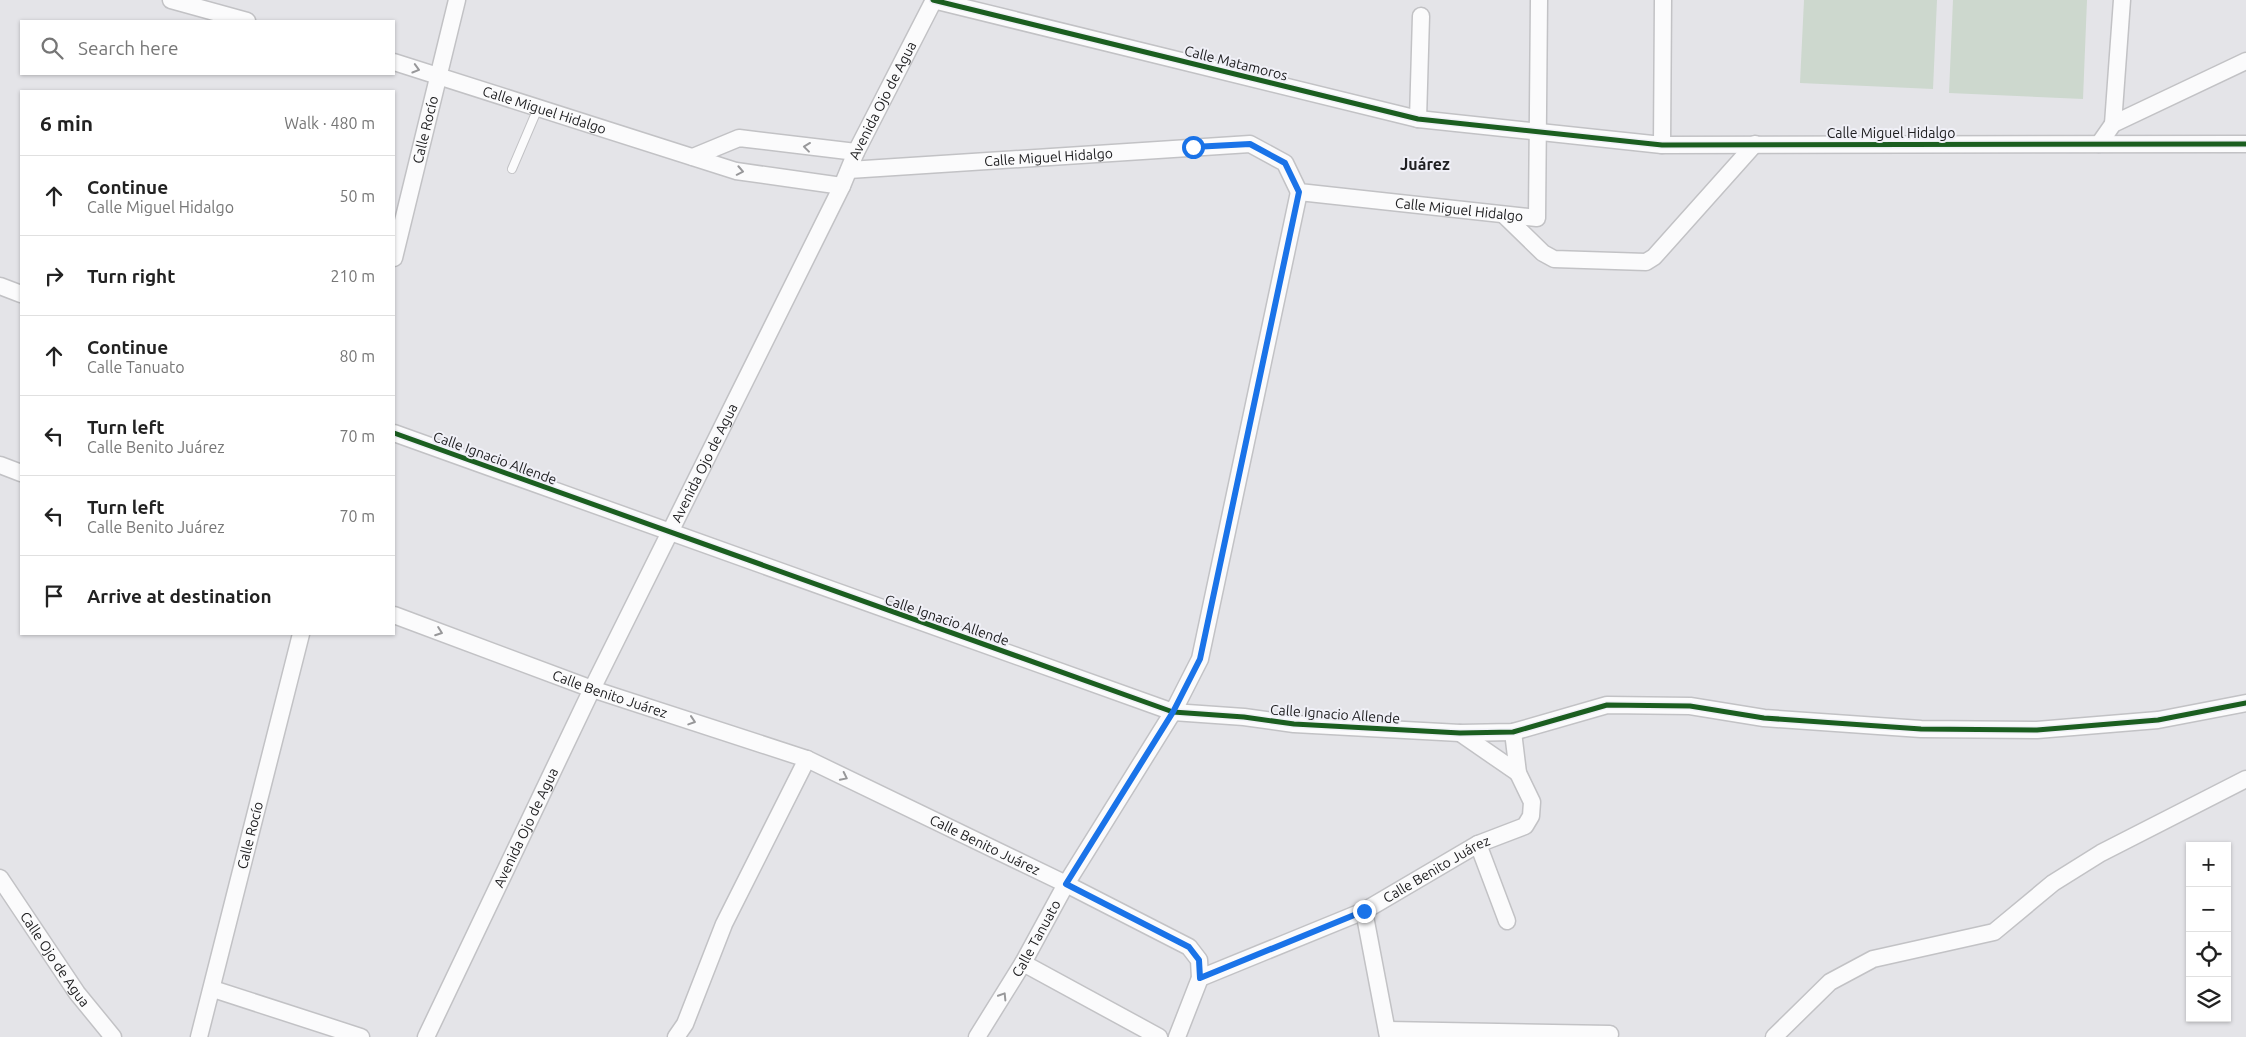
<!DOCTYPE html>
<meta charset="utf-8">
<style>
body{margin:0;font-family:Ubuntu,sans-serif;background:#f6f6f6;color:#222}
.controls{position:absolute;right:15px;bottom:15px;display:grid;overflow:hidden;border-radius:0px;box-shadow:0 1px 4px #0004}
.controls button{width:45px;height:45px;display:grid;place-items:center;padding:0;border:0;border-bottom:1px solid #e0e0e0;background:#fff;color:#222;font:25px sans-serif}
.stop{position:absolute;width:15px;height:15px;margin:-11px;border:4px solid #1a73e8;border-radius:50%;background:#fff}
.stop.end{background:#1a73e8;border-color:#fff;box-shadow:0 1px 5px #0008}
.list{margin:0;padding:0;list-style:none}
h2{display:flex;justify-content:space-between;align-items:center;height:65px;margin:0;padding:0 20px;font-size:21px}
h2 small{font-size:16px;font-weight:400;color:#767676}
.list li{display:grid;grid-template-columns:32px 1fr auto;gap:15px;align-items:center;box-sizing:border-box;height:80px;padding:0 20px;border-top:1px solid #e0e0e0}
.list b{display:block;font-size:19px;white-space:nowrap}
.list p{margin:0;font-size:16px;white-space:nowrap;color:#767676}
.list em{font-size:16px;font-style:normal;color:#767676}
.icon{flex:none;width:28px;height:28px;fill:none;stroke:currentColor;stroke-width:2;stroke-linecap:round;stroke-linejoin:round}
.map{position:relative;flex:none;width:2246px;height:1037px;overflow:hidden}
.search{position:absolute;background:#fff;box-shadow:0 1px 4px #0004;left:20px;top:20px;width:375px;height:55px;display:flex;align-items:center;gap:12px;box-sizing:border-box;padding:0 18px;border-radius:0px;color:#767676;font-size:19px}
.panel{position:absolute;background:#fff;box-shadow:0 1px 4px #0004;left:20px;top:90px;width:375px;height:545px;border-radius:0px}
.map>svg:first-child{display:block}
.green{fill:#cdd8ce}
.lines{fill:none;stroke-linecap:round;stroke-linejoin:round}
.service-casing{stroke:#c2c2c5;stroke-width:10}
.minor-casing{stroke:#c2c2c5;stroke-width:19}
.service{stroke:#fbfbfc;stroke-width:8}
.minor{stroke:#fbfbfc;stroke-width:16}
.cycleway-casing{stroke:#f0f0f7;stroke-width:8}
.cycleway{stroke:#1b5e20;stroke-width:5}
.oneway{stroke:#98989a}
.route{stroke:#1a73e8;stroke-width:6}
.labels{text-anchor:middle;stroke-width:4;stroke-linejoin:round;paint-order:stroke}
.street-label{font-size:14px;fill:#202022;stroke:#f0f0f7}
.quarter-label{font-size:16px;font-weight:bold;fill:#202022;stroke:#f0f0f7}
</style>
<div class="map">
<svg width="2246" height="1037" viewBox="0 0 2246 1037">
<rect width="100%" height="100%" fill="#e4e4e8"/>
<!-- green -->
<path class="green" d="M1804,0H1937L1933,89L1800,83Z
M1953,0H2087L2083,99L1949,93Z"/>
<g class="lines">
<!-- service casing -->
<g class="service-casing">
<path id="service" d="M512,169L538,108"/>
</g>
<!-- minor casing -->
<g class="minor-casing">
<g id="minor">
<path d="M171,0L247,21"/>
<path d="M933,0L1418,119L1662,145L2246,144"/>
<path id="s1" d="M394,62L736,171L842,186"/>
<path d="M1418,119L1421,16"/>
<path d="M2113,124L2122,0"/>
<path d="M2099,144L2113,124L2246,61"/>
<path d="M1662,145L1663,0"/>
<path d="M693,157L739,138L856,152"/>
<path id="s2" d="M849,170L1250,144L1285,163L1299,192L1537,218L1539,0"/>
<path d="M1504,215L1543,253L1554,259L1646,262L1654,257L1755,144"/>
<path id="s3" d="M394,258L457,0"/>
<path d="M0,286L21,294"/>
<path d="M394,433L1173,712L1244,717L1294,724L1460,733L1513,732L1607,705L1690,706L1764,718L1921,729L2037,730L2158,720L2246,703"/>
<path d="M0,465L21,473"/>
<path id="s4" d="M394,615L592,689L807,759L1066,884L1189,947L1199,960L1200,978L1177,1037"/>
<path d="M1460,733L1518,773"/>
<path d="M1478,844L1507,921"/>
<path id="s5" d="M0,878L77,993L113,1037"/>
<path d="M1364,911L1388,1037"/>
<path d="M1023,963L1159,1037"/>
<path id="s6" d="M1200,978L1364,911L1478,844L1525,826L1531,816L1532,802L1518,773L1513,732"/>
<path d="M213,989L361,1037"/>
<path d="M1387,1030L1610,1034"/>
<path id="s7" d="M199,1037L301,634"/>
<path id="s8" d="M426,1037L592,689L842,186L856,152L934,0"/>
<path d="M676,1037L685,1024L724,924L807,759"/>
<path id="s9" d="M977,1037L1023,963L1066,884L1173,712L1200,659L1299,192"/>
<path d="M1774,1037L1830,982L1873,959L1994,932L2053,883L2101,853L2246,779"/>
</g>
</g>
<!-- service -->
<use href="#service" class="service"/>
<!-- minor -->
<use href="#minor" class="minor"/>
<!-- cycleway casing -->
<g class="cycleway-casing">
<path id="cycleway" d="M933,0L1418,119L1662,145L2246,144
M394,433L1173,712L1244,717L1294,724L1460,733L1513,732L1607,705L1690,706L1764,718L1921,729L2037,730L2158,720L2246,703"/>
</g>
<!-- cycleway -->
<use href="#cycleway" class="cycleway"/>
</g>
<!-- one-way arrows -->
<defs><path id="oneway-chevron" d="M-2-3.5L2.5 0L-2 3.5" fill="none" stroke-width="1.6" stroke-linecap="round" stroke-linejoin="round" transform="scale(1.25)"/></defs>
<g class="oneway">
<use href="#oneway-chevron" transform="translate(416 69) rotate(16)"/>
<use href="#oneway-chevron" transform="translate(807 147) rotate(-173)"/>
<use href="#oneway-chevron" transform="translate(740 171) rotate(11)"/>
<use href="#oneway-chevron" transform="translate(439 632) rotate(20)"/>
<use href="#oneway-chevron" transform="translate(692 721) rotate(18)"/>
<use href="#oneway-chevron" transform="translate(844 777) rotate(26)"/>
<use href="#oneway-chevron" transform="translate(1003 996) rotate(-58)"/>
</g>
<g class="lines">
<!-- route -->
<path class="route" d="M1193,147L1250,144L1285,163L1299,192L1200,659L1173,712L1066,884L1189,947L1199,960L1200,978L1364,911"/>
</g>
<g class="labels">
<!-- street labels -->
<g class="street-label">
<text transform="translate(1236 63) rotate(14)" y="5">Calle Matamoros</text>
<text dy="5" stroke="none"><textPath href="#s8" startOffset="1042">Avenida Ojo de Agua</textPath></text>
<text dy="5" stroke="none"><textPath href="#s1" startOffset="158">Calle Miguel Hidalgo</textPath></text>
<text dy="5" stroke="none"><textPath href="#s3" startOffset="132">Calle Rocío</textPath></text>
<text x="1891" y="138">Calle Miguel Hidalgo</text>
<text dy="5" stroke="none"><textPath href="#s2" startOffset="200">Calle Miguel Hidalgo</textPath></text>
<text dy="5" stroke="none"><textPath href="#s2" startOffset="635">Calle Miguel Hidalgo</textPath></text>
<text transform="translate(495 458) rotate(20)" y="5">Calle Ignacio Allende</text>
<text dy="5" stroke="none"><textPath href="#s8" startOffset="638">Avenida Ojo de Agua</textPath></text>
<text transform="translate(947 620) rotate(19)" y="5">Calle Ignacio Allende</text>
<text dy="5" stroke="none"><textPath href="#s4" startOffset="230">Calle Benito Juárez</textPath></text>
<text transform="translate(1335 714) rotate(4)" y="5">Calle Ignacio Allende</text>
<text dy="5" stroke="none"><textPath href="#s8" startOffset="232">Avenida Ojo de Agua</textPath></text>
<text dy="5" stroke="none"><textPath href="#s7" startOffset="208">Calle Rocío</textPath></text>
<text dy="5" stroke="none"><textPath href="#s4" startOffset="635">Calle Benito Juárez</textPath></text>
<text dy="5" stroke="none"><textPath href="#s6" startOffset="261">Calle Benito Juárez</textPath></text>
<text dy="5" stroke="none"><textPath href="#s9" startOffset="115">Calle Tanuato</textPath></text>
<text dy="5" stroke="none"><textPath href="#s5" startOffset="98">Calle Ojo de Agua</textPath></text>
</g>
<!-- quarter labels -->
<g class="quarter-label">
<text x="1425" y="170">Juárez</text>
</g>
</g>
</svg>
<div class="controls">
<button>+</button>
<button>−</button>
<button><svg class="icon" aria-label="locate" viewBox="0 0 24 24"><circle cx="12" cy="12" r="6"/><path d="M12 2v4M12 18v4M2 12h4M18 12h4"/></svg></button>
<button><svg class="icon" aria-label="layers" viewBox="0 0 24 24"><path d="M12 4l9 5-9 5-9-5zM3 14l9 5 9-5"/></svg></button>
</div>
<div class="stop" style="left:1193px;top:147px"></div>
<div class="stop end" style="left:1364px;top:911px"></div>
<div class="search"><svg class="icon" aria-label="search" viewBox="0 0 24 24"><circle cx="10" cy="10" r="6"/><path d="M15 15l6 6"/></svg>Search here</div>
<section class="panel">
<h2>6 min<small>Walk · 480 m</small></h2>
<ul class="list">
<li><svg class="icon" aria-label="ahead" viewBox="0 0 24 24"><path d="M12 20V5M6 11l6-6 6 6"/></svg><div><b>Continue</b><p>Calle Miguel Hidalgo</p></div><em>50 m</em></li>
<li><svg class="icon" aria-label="right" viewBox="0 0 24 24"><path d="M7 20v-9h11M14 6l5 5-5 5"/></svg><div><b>Turn right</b></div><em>210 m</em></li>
<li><svg class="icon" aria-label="ahead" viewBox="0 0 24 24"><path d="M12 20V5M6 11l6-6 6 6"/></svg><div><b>Continue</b><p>Calle Tanuato</p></div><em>80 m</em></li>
<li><svg class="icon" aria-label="left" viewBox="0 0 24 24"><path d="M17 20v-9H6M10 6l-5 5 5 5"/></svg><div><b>Turn left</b><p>Calle Benito Juárez</p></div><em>70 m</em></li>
<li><svg class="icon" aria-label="left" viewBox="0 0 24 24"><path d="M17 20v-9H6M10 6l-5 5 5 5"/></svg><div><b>Turn left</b><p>Calle Benito Juárez</p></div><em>70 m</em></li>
<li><svg class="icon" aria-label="arrive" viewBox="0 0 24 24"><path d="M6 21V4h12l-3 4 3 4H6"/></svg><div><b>Arrive at destination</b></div></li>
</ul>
</section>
</div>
